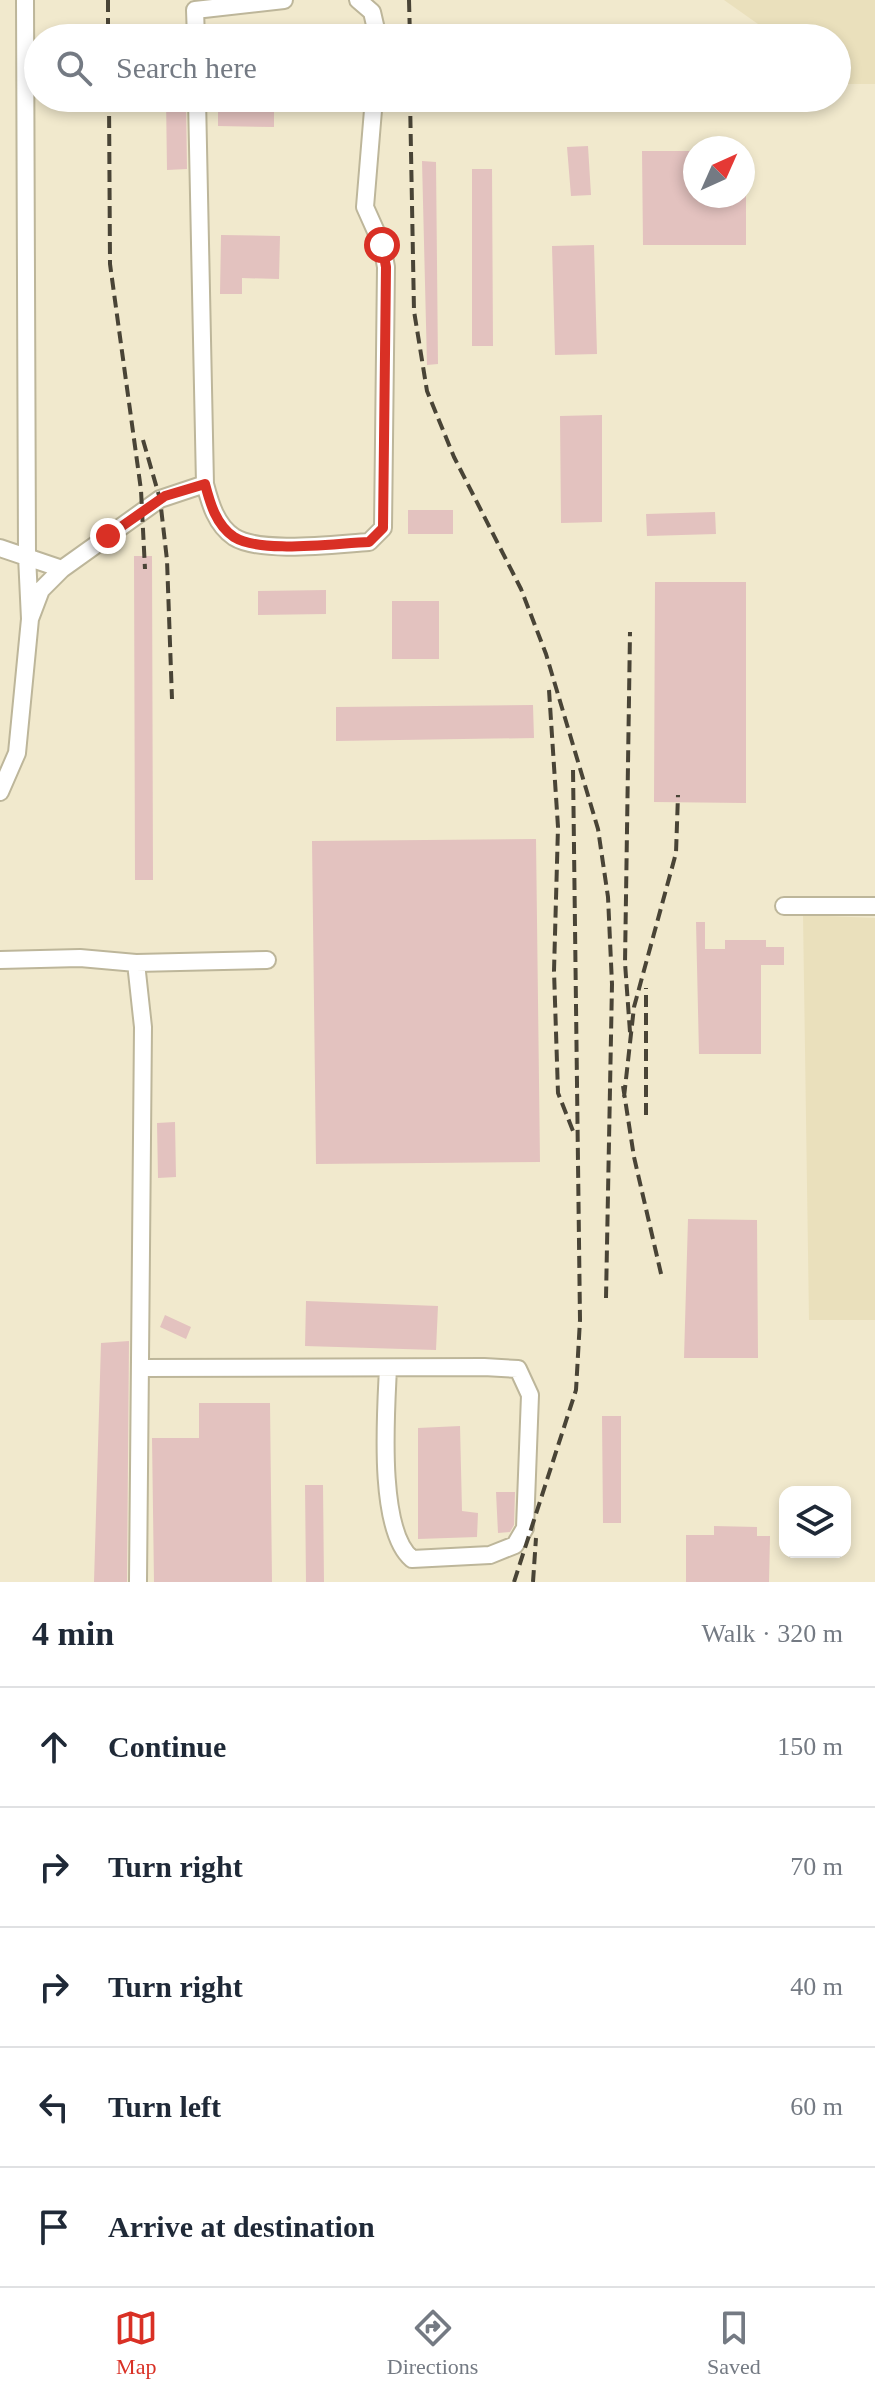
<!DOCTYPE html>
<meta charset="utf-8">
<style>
body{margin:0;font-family:Georgia,serif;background:#f6f6f7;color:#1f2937}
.controls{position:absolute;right:24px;bottom:24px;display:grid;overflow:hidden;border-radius:16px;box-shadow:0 4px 12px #0003}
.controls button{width:72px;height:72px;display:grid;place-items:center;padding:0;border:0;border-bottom:2px solid #e0e1e3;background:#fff;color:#1f2937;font:40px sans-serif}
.compass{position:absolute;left:683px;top:136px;width:72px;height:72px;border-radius:50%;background:#fff;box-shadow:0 4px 12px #0003;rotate:45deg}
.stop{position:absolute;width:24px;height:24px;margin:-18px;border:6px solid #d93025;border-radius:50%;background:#fff}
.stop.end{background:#d93025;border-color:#fff;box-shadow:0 2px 8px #0008}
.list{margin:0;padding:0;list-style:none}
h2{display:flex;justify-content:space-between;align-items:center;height:104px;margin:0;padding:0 32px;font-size:34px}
h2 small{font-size:26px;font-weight:400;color:#747a83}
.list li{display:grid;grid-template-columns:52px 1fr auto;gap:24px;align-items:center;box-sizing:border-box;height:120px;padding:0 32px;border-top:2px solid #e0e1e3}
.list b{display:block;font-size:30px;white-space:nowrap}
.list em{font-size:26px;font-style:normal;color:#747a83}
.icon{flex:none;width:44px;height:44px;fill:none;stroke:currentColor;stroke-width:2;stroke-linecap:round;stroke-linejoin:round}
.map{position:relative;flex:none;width:875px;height:1582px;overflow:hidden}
.search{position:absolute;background:#fff;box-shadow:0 4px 12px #0003;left:24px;right:24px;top:24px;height:88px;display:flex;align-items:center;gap:20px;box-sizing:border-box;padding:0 28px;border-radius:44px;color:#747a83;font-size:30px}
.sheet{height:704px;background:#fff}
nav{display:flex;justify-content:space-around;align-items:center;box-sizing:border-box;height:112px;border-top:2px solid #e0e1e3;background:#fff;font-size:22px;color:#747a83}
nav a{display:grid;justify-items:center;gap:4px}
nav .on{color:#d93025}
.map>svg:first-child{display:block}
.built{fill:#eae0bc}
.building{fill:#e3c2bf}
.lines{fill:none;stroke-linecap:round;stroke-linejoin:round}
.minor-casing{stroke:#bdb69a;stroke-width:20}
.minor{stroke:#fff;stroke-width:16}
.rail{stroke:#494436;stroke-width:4;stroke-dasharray:12 6;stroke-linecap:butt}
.route{stroke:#d93025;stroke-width:10}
</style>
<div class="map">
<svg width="875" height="1582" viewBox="0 0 875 1582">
<rect width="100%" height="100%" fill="#f1e9cd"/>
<!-- built -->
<path class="built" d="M724,0H875V84H837V38H778Z
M803,915L875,918V1320H809Z"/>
<!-- building -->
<path class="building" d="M166,98H186L187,169L167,170Z
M218,98H274V127L218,126Z
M588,146L591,195L571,196L567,147Z
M642,151H695V196H746V245H643Z
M422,161L436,162L438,364L427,365Z
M472,169H492L493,346H472Z
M221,235L280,236L279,279L242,278V294H220Z
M594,245L597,354L555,355L552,246Z
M602,415V522L561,523L560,416Z
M408,510H453V534H408Z
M715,512L716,534L647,536L646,514Z
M134,556H152L153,880H135Z
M655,582H746V803L654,802Z
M326,590V614L258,615V591Z
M392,601H439V659H392Z
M533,705L534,738L336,741V707Z
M536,839L540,1162L316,1164L312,841Z
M696,922H705V949H725V940H766V947H784V965H761V1054H699Z
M175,1122L176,1177L158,1178L157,1123Z
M688,1219L757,1220L758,1358H684Z
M306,1301L438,1306L436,1350L305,1346Z
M165,1315L191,1327L186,1339L160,1327Z
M129,1341L127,1582H94L101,1343Z
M199,1403H270L272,1582H154L152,1438H199Z
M602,1416H621V1523H603Z
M460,1426L462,1511L478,1513L477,1537L418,1539V1428Z
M305,1485H323L324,1582H306Z
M496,1492H515L514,1525L510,1532L498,1533Z
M714,1526L757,1527V1536H770L769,1582H686V1535H714Z"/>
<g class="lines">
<!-- minor casing -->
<g class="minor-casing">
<path id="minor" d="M25,0L27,556L30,619
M358,0L372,12L378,38
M196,38L195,10L284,0
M197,98L205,484C210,503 216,525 234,537C261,554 336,544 369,542L383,528L386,267L382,245L365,207L374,98
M0,548L62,569
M0,792L17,753L30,619L41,590L62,569L160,499L205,484
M784,906H875
M0,960L80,958L136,963L267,960
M136,963L143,1027L138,1582
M141,1368L484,1367L518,1369L530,1395L525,1528L515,1545L490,1555L412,1559C377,1530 386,1412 388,1368"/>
</g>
<!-- minor -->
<use href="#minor" class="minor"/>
<!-- rail -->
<path class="rail" d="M108,0V38
M409,0L410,38
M109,98L110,264L141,490L145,569
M410,98L414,311L427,391L454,457L521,589L546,654L598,829L608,897L612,984L606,1298
M143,440L160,499L167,560L172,699
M549,690L558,827L554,971L558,1093L573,1131
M630,1032L625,963L630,632
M623,1086L634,1157L662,1278
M624,1097L634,1007L676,853L678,795
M646,1115V988
M514,1582L576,1390L580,1320L573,768
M533,1582L536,1538"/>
</g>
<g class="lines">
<!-- route -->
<path class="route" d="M108,536L165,496L205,484C210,503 216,525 234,537C261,554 336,543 369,542L383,528L386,267L382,245"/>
</g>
</svg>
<div class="controls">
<button><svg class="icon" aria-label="layers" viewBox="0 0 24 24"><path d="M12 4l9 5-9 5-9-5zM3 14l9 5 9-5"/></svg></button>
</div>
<svg class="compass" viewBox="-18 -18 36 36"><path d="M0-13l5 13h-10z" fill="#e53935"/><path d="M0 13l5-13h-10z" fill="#747a83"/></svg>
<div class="stop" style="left:382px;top:245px"></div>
<div class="stop end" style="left:108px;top:536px"></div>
<div class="search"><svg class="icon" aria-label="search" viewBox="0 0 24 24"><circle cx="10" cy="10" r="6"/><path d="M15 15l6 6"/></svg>Search here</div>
</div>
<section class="sheet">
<h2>4 min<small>Walk · 320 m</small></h2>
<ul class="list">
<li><svg class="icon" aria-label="ahead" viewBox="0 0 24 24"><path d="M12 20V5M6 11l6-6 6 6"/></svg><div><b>Continue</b></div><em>150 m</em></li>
<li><svg class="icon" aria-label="right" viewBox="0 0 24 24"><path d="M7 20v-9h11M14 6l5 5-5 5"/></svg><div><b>Turn right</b></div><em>70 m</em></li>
<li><svg class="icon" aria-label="right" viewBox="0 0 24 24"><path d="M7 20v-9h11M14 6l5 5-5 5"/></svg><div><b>Turn right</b></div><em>40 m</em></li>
<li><svg class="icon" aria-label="left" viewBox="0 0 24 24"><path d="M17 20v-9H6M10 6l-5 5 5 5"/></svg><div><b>Turn left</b></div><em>60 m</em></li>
<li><svg class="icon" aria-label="arrive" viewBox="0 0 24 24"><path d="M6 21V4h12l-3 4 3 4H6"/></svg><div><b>Arrive at destination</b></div></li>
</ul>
</section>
<nav>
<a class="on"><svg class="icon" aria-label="map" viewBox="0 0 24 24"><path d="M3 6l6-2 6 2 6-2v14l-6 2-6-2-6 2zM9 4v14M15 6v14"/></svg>Map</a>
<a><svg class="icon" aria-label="directions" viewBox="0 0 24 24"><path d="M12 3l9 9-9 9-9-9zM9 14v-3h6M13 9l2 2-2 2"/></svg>Directions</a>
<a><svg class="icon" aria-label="saved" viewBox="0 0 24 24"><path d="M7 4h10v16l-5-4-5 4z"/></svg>Saved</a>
</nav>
